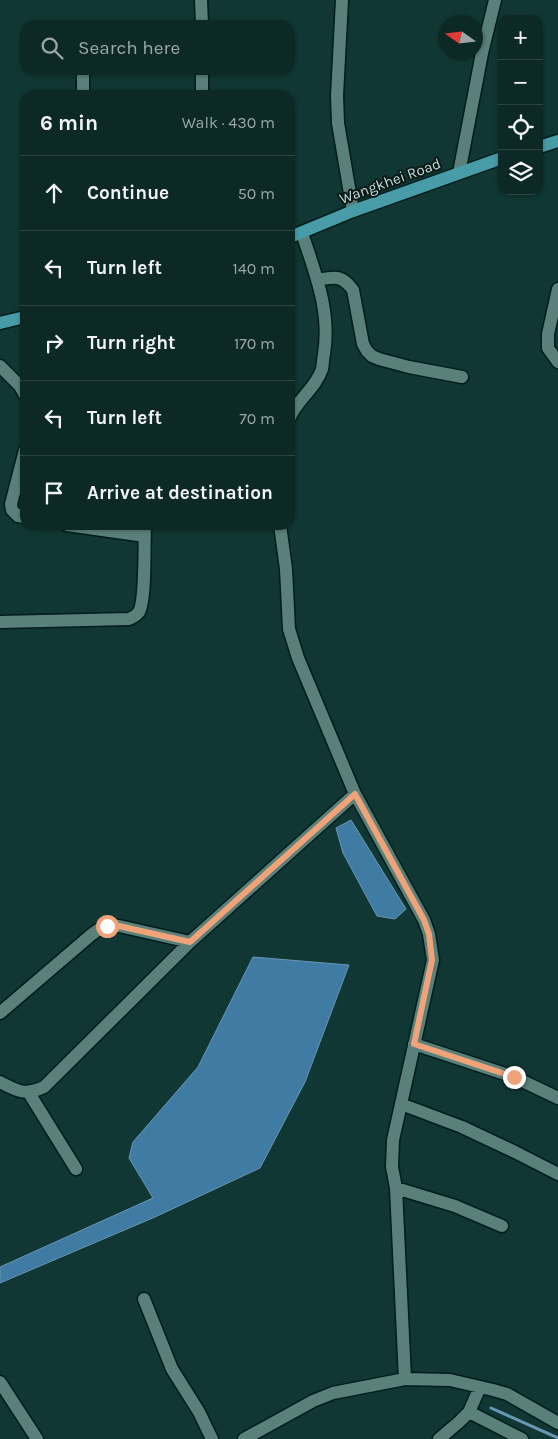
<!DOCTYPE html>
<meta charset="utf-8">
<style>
body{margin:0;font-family:Karla,sans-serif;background:#15312e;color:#f1f3f6}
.controls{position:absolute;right:15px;top:15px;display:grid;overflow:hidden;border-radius:10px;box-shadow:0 1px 4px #0004}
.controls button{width:45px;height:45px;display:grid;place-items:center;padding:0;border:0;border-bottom:1px solid #2c4543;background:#0c2926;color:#f1f3f6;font:25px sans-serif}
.compass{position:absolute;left:438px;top:15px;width:45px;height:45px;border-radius:50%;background:#0c2926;box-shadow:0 1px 4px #0004;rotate:284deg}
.stop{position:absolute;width:15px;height:15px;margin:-11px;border:4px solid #f0a279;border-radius:50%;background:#fff}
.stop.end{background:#f0a279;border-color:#fff;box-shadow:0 1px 5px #0008}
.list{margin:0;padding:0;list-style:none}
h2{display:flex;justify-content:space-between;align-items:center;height:65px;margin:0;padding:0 20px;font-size:21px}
h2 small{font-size:16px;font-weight:400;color:#9aa6a7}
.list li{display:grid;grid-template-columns:32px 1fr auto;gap:15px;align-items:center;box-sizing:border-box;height:75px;padding:0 20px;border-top:1px solid #2c4543}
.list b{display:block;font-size:19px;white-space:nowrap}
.list em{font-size:16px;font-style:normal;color:#9aa6a7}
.icon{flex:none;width:28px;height:28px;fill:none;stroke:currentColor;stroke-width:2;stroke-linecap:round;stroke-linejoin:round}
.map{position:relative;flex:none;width:558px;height:1439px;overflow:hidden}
.search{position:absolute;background:#0c2926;box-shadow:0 1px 4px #0004;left:20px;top:20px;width:275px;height:55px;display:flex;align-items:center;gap:12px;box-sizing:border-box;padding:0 18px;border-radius:15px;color:#9aa6a7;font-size:19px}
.panel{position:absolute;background:#0c2926;box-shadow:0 1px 4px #0004;left:20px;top:90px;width:275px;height:440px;border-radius:15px}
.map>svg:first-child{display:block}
.water{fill:#407ba4;stroke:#6897b3}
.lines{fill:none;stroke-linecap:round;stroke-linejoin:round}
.stream{stroke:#6897b3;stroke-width:3}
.minor-casing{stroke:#011d1a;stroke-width:15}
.major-casing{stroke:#011d1a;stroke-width:15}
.minor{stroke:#5a807b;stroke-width:12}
.major{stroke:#479ca7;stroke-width:12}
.route{stroke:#f0a279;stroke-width:6}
.labels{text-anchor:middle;stroke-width:4;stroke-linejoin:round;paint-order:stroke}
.street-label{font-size:15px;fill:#c5d9d6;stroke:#0b1b19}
</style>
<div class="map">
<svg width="558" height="1439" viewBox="0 0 558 1439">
<rect width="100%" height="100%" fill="#103733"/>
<!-- water -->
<path class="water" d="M351,820L406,909L395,919L377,916L343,853L336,828Z
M253,957L349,965L305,1082L260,1168L155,1217L0,1283V1267L153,1198L129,1158L133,1142L198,1067Z"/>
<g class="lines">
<!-- stream -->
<path class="stream" d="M491,1408L558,1438"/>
<!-- minor casing -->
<g class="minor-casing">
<path id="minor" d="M201,0L202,25
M342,0L337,96L338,123L353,211
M83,70V95
M202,95V70
M459,173L482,53L495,0
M317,280C334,277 341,274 353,290L363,344L367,351L372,356L379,359L409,367L462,377
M558,289L548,334V348L558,362
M0,366L20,386L25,395
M290,417C298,399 316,388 322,369C323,364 323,359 324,354C331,311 315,273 302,233
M25,450L11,504L12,510L18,516L25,517
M67,525L145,536
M280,525L286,569L289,629L298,658L355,794L424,920L429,934L433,960L393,1140L392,1167L396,1188L405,1379
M0,622L129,619C133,617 136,616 139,612C146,600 144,543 145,525
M0,1013L91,935C100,928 107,924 119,926L190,942
M414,1044L514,1077L558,1098
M0,1082C17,1091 25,1096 44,1087L190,942L355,794
M29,1093L76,1169
M401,1104L462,1127L515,1152L558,1174
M396,1188L455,1206L502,1226
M144,1299L172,1369L199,1412L212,1439
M0,1382L37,1439
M469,1412L522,1439
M244,1439L313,1401L333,1393L405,1379L450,1380L493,1390L507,1394L558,1423
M439,1439L459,1422L469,1412L480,1387"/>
</g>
<!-- major casing -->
<g class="major-casing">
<path id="major" d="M539,147L558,141
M290,237L353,211L502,158
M0,323L25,317"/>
</g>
<!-- minor -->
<use href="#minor" class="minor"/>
<!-- major -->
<use href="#major" class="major"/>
</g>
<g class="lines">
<!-- route -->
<path class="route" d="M107,926H119L190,942L355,794L424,920L429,934L432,960L414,1044L514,1077"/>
</g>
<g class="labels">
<!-- street labels -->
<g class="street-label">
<text transform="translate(390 181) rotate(-20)" y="5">Wangkhei Road</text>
</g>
</g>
</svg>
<div class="controls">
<button>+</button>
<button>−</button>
<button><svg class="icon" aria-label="locate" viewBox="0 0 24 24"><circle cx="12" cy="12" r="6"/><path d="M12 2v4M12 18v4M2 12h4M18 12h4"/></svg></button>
<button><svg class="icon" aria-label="layers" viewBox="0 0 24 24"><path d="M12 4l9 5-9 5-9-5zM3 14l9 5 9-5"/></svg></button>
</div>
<svg class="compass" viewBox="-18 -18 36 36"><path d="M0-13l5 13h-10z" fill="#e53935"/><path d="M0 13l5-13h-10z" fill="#9aa6a7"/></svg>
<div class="stop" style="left:107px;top:926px"></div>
<div class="stop end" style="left:514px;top:1077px"></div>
<div class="search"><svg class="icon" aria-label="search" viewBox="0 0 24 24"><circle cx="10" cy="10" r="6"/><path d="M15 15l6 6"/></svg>Search here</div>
<section class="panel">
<h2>6 min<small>Walk · 430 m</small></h2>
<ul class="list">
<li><svg class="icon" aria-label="ahead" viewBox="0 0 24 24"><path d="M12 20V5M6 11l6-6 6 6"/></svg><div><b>Continue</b></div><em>50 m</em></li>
<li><svg class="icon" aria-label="left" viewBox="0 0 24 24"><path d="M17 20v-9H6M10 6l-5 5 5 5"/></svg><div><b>Turn left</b></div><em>140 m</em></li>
<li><svg class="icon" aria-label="right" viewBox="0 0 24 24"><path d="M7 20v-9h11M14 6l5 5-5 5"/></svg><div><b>Turn right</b></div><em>170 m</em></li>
<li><svg class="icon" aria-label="left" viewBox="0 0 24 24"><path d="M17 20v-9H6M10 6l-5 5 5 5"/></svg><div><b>Turn left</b></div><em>70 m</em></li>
<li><svg class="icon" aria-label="arrive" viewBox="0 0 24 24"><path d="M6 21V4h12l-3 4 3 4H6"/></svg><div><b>Arrive at destination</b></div></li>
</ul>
</section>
</div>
